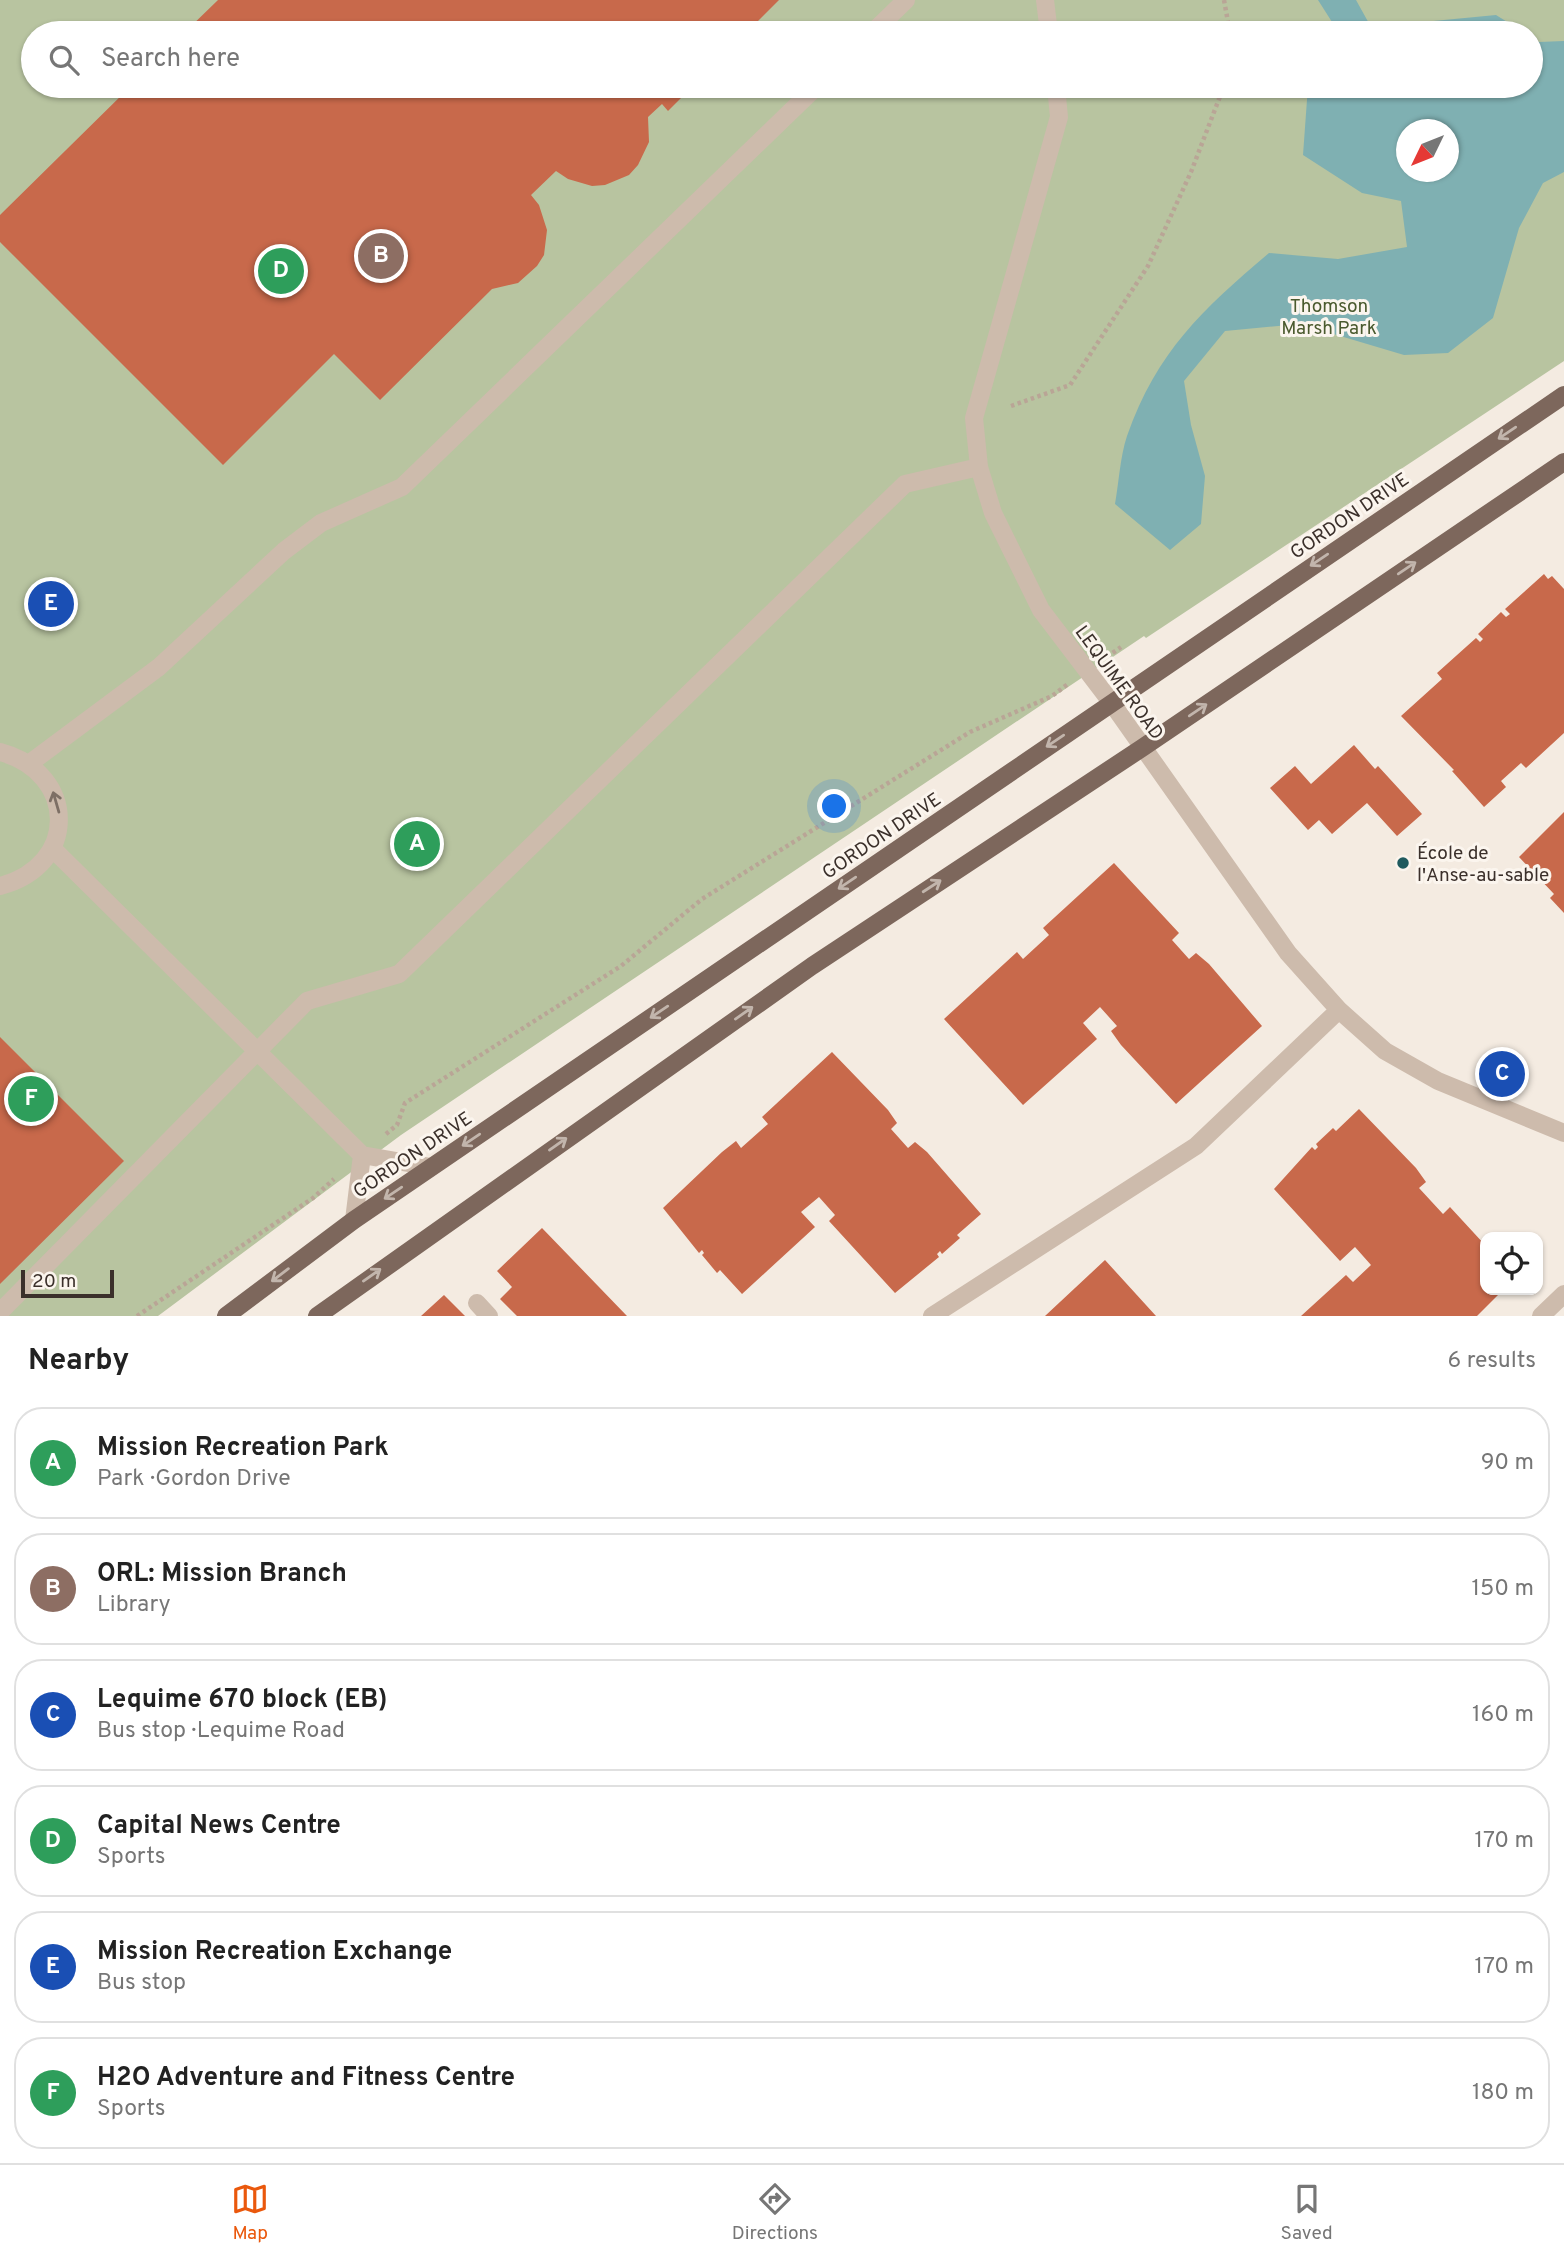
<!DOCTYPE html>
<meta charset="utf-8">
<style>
body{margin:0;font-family:Overpass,sans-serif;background:#f2f2f2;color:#222}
.controls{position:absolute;right:21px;bottom:21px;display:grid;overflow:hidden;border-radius:14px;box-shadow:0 2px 5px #0004}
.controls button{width:63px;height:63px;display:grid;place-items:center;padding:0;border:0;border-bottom:2px solid #e0e0e0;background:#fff;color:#222;font:35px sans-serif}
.compass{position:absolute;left:1396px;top:119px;width:63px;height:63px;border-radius:50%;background:#fff;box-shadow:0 2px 5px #0004;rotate:227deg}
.scale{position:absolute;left:21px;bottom:18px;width:93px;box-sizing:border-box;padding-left:7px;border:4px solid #3b302b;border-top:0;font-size:19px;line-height:24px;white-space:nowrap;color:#3b302b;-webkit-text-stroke:5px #fbf5ee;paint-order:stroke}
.you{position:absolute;left:835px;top:807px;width:24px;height:24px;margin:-18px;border:5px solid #fff;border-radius:50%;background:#1a73e8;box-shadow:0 0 0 10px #1a73e833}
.badge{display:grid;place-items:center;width:46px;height:46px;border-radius:50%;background:#ea580c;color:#fff;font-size:23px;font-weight:700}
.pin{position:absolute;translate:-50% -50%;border:4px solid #fff;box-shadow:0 2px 7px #0006}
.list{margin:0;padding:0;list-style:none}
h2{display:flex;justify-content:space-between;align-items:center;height:91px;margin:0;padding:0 28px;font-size:30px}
h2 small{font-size:23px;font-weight:400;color:#767676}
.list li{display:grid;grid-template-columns:46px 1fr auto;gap:21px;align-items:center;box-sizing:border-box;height:112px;margin:0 14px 14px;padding:0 14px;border:2px solid #e0e0e0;border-radius:28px}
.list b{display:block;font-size:26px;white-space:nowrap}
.list p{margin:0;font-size:23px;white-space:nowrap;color:#767676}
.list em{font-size:23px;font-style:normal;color:#767676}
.icon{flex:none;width:38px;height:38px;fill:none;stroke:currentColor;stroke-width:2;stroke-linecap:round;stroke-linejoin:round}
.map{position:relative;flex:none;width:1564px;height:1316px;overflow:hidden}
.search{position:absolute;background:#fff;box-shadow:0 2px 5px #0004;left:21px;right:21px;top:21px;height:77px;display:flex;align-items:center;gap:18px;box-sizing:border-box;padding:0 24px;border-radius:38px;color:#767676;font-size:26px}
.sheet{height:847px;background:#fff}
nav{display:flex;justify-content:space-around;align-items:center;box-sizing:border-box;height:98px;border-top:2px solid #e0e0e0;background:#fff;font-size:19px;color:#767676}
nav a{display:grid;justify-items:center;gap:4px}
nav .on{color:#ea580c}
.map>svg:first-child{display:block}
.green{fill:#b8c4a0;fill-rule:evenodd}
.water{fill:#7fb0b2;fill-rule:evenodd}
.building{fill:#c8694b}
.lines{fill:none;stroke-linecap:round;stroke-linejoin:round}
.path{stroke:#b9a596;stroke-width:4.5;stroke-dasharray:3.5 3.5;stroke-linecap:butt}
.minor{stroke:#cdbbac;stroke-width:18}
.major{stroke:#7d675c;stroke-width:18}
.oneway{stroke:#c2b5ac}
.oneway2{stroke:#7d6f65}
.poi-dot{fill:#1f5a5e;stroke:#fbf5ee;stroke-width:2.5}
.labels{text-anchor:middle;stroke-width:6;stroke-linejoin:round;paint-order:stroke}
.park-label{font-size:19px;fill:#4a5a2e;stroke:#fbf5ee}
.street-label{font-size:19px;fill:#3b302b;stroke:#fbf5ee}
.poi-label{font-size:19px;fill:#3b302b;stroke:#fbf5ee;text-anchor:start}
</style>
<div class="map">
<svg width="1564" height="1316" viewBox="0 0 1564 1316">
<rect width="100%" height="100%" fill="#f4ebe1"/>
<!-- green -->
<path class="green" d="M0,0H1564V361L1146,638L1144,636L401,1135L158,1316H0ZM33,33H1531V86H33ZM1406,130H1448V172H1406Z"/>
<!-- water -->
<path class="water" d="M1318,0H1356L1371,27L1496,15L1525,33H1339Z
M1531,37L1539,42L1564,41V172L1543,183L1519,228L1493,318L1448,353L1404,355L1300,324L1225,331L1184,381L1191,425L1205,476L1201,524L1170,550L1115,504C1119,482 1120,457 1127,436C1157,351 1203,309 1269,253L1338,259L1407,247L1401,201L1362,193L1303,155L1308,86H1531ZM1406,130H1448V172H1406Z"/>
<!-- building -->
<path class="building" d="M218,0H779L746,33H184Z
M131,86H693L668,111L662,104L648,117L649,142L638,165L629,175L605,185L592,186L568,179L556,171L531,195L539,205L547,230L544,255L537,266L518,283L492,289L380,400L334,354L223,465L0,242V215Z
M1544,574L1548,579L1552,576L1564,589V733L1526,768L1521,763L1501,781L1506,787L1484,807L1452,771L1454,770L1401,716L1442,679L1437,673L1476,638L1480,642L1483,639L1478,634L1501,612L1506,617L1510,614L1505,609Z
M1354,745L1375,769L1378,766L1422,814L1397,836L1367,803L1332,834L1319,820L1308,830L1270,788L1295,766L1311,784Z
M1564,812V913L1550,898L1554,894L1519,857Z
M1114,863L1179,933L1172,940L1189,959L1196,953L1209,964L1262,1026L1176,1104L1121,1045L1111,1031L1117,1026L1100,1007L1083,1023L1097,1039L1023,1105L944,1019L1017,952L1023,959L1049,935L1043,928Z
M0,1037L124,1161L0,1284Z
M832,1052L888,1110L897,1123L891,1129L908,1148L915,1142L927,1152L981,1214L957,1235L960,1238L942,1254L940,1251L937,1254L939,1257L895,1293L829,1221L835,1215L819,1197L801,1212L815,1227L742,1294L720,1270L717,1273L702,1255L704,1253L702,1250L699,1253L663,1208L722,1152L736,1141L741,1148L768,1124L762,1117Z
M1359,1109L1416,1168L1426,1182L1419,1188L1443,1214L1450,1207L1485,1245V1290H1503L1477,1316H1301L1346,1275L1353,1282L1371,1265L1355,1247L1340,1261L1274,1189L1312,1147L1315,1150L1318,1147L1316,1144L1333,1128L1336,1131Z
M542,1228L627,1316H517L500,1299L512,1287L497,1271Z
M1105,1260L1156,1316H1045Z
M444,1295L465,1316H421Z"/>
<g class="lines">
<!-- path -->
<path class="path" d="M1224,0L1230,33
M1011,406L1070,385L1148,266L1191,172L1224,86
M1107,657L1121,647
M386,1134L397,1125L405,1103L621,966L702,899L970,732L1052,696L1068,684
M137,1316L313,1198L334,1179"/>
<!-- minor -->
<path class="minor" d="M1045,0L1049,33
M872,33L906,0
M1056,86L1059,117L974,418L979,467L993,513L1041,610L1111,702L1288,953L1339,1010L1385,1051L1438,1081L1564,1133
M0,752C78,773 79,866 0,886
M30,763L159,667L284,551L321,523L402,487L817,86
M53,849L362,1155L431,1167
M354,1220L362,1155
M477,1303L489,1316
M0,1312L307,1001L399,974L905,484L979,467
M932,1316L1196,1146L1339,1010
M1541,1316L1564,1294"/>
<!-- major -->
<path class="major" d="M226,1316L354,1220L1564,395
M317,1316L812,966L1142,748L1564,462"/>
</g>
<!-- one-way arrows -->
<defs><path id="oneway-shaft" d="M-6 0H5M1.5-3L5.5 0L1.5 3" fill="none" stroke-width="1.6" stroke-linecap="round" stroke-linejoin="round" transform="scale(1.75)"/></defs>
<g class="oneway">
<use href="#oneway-shaft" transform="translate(1507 433) rotate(146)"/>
<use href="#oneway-shaft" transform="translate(1319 560) rotate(146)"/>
<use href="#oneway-shaft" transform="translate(1407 568) rotate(-34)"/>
<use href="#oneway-shaft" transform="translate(1198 710) rotate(-34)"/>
<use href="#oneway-shaft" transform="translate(1055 741) rotate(146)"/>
<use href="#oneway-shaft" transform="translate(847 883) rotate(146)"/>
<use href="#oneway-shaft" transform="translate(932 886) rotate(-33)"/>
<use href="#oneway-shaft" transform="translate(659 1012) rotate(146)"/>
<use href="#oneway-shaft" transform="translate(744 1013) rotate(-35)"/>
<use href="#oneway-shaft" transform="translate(471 1140) rotate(146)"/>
<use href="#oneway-shaft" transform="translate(558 1144) rotate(-35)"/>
<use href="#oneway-shaft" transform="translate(393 1193) rotate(146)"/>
<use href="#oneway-shaft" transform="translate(280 1275) rotate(143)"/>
<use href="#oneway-shaft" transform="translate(372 1275) rotate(-35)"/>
</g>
<use class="oneway2" href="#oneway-shaft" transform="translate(56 802) rotate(-106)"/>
<!-- markers -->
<circle class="poi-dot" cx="1403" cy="863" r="7"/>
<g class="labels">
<!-- park labels -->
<g class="park-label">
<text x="1329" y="312">Thomson<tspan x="1329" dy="22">Marsh Park</tspan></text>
</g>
<!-- street labels -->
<g class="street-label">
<text transform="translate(1349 515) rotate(-34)" y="7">GORDON DRIVE</text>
<text transform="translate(1120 682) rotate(54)" y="7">LEQUIME ROAD</text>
<text transform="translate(881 835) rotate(-34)" y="7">GORDON DRIVE</text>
<text transform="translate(412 1154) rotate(-34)" y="7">GORDON DRIVE</text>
</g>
<!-- poi labels -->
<g class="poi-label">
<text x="1417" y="859">École de<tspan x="1417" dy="22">l'Anse-au-sable</tspan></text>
</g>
</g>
</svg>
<div class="controls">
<button><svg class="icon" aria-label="locate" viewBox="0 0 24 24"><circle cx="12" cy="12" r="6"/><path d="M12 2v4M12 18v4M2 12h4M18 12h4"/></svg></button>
</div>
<svg class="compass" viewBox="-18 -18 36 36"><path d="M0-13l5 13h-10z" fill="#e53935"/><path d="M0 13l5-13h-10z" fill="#767676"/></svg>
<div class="scale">20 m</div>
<div class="you"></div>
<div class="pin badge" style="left:417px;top:844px;background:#2e9e5b">A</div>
<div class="pin badge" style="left:381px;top:256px;background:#8d6e63">B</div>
<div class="pin badge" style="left:1502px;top:1074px;background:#1a4fb4">C</div>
<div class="pin badge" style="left:281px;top:271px;background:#2e9e5b">D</div>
<div class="pin badge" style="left:51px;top:604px;background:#1a4fb4">E</div>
<div class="pin badge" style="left:31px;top:1099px;background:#2e9e5b">F</div>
<div class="search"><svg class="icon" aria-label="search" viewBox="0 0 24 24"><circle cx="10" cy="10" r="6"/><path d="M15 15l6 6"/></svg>Search here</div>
</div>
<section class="sheet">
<h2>Nearby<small>6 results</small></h2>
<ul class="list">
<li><span class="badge" style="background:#2e9e5b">A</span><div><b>Mission Recreation Park</b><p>Park · Gordon Drive</p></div><em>90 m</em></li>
<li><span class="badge" style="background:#8d6e63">B</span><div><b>ORL: Mission Branch</b><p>Library</p></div><em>150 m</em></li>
<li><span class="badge" style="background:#1a4fb4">C</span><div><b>Lequime 670 block (EB)</b><p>Bus stop · Lequime Road</p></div><em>160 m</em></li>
<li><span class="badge" style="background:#2e9e5b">D</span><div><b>Capital News Centre</b><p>Sports</p></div><em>170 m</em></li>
<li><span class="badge" style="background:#1a4fb4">E</span><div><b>Mission Recreation Exchange</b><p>Bus stop</p></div><em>170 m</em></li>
<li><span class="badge" style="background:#2e9e5b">F</span><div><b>H2O Adventure and Fitness Centre</b><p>Sports</p></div><em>180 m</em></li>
</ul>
</section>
<nav>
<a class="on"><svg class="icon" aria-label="map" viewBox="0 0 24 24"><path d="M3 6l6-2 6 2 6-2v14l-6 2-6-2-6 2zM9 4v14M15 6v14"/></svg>Map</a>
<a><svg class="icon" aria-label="directions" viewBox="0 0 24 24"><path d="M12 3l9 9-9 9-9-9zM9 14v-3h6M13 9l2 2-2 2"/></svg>Directions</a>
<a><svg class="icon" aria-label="saved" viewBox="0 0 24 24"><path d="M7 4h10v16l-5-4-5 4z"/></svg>Saved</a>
</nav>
